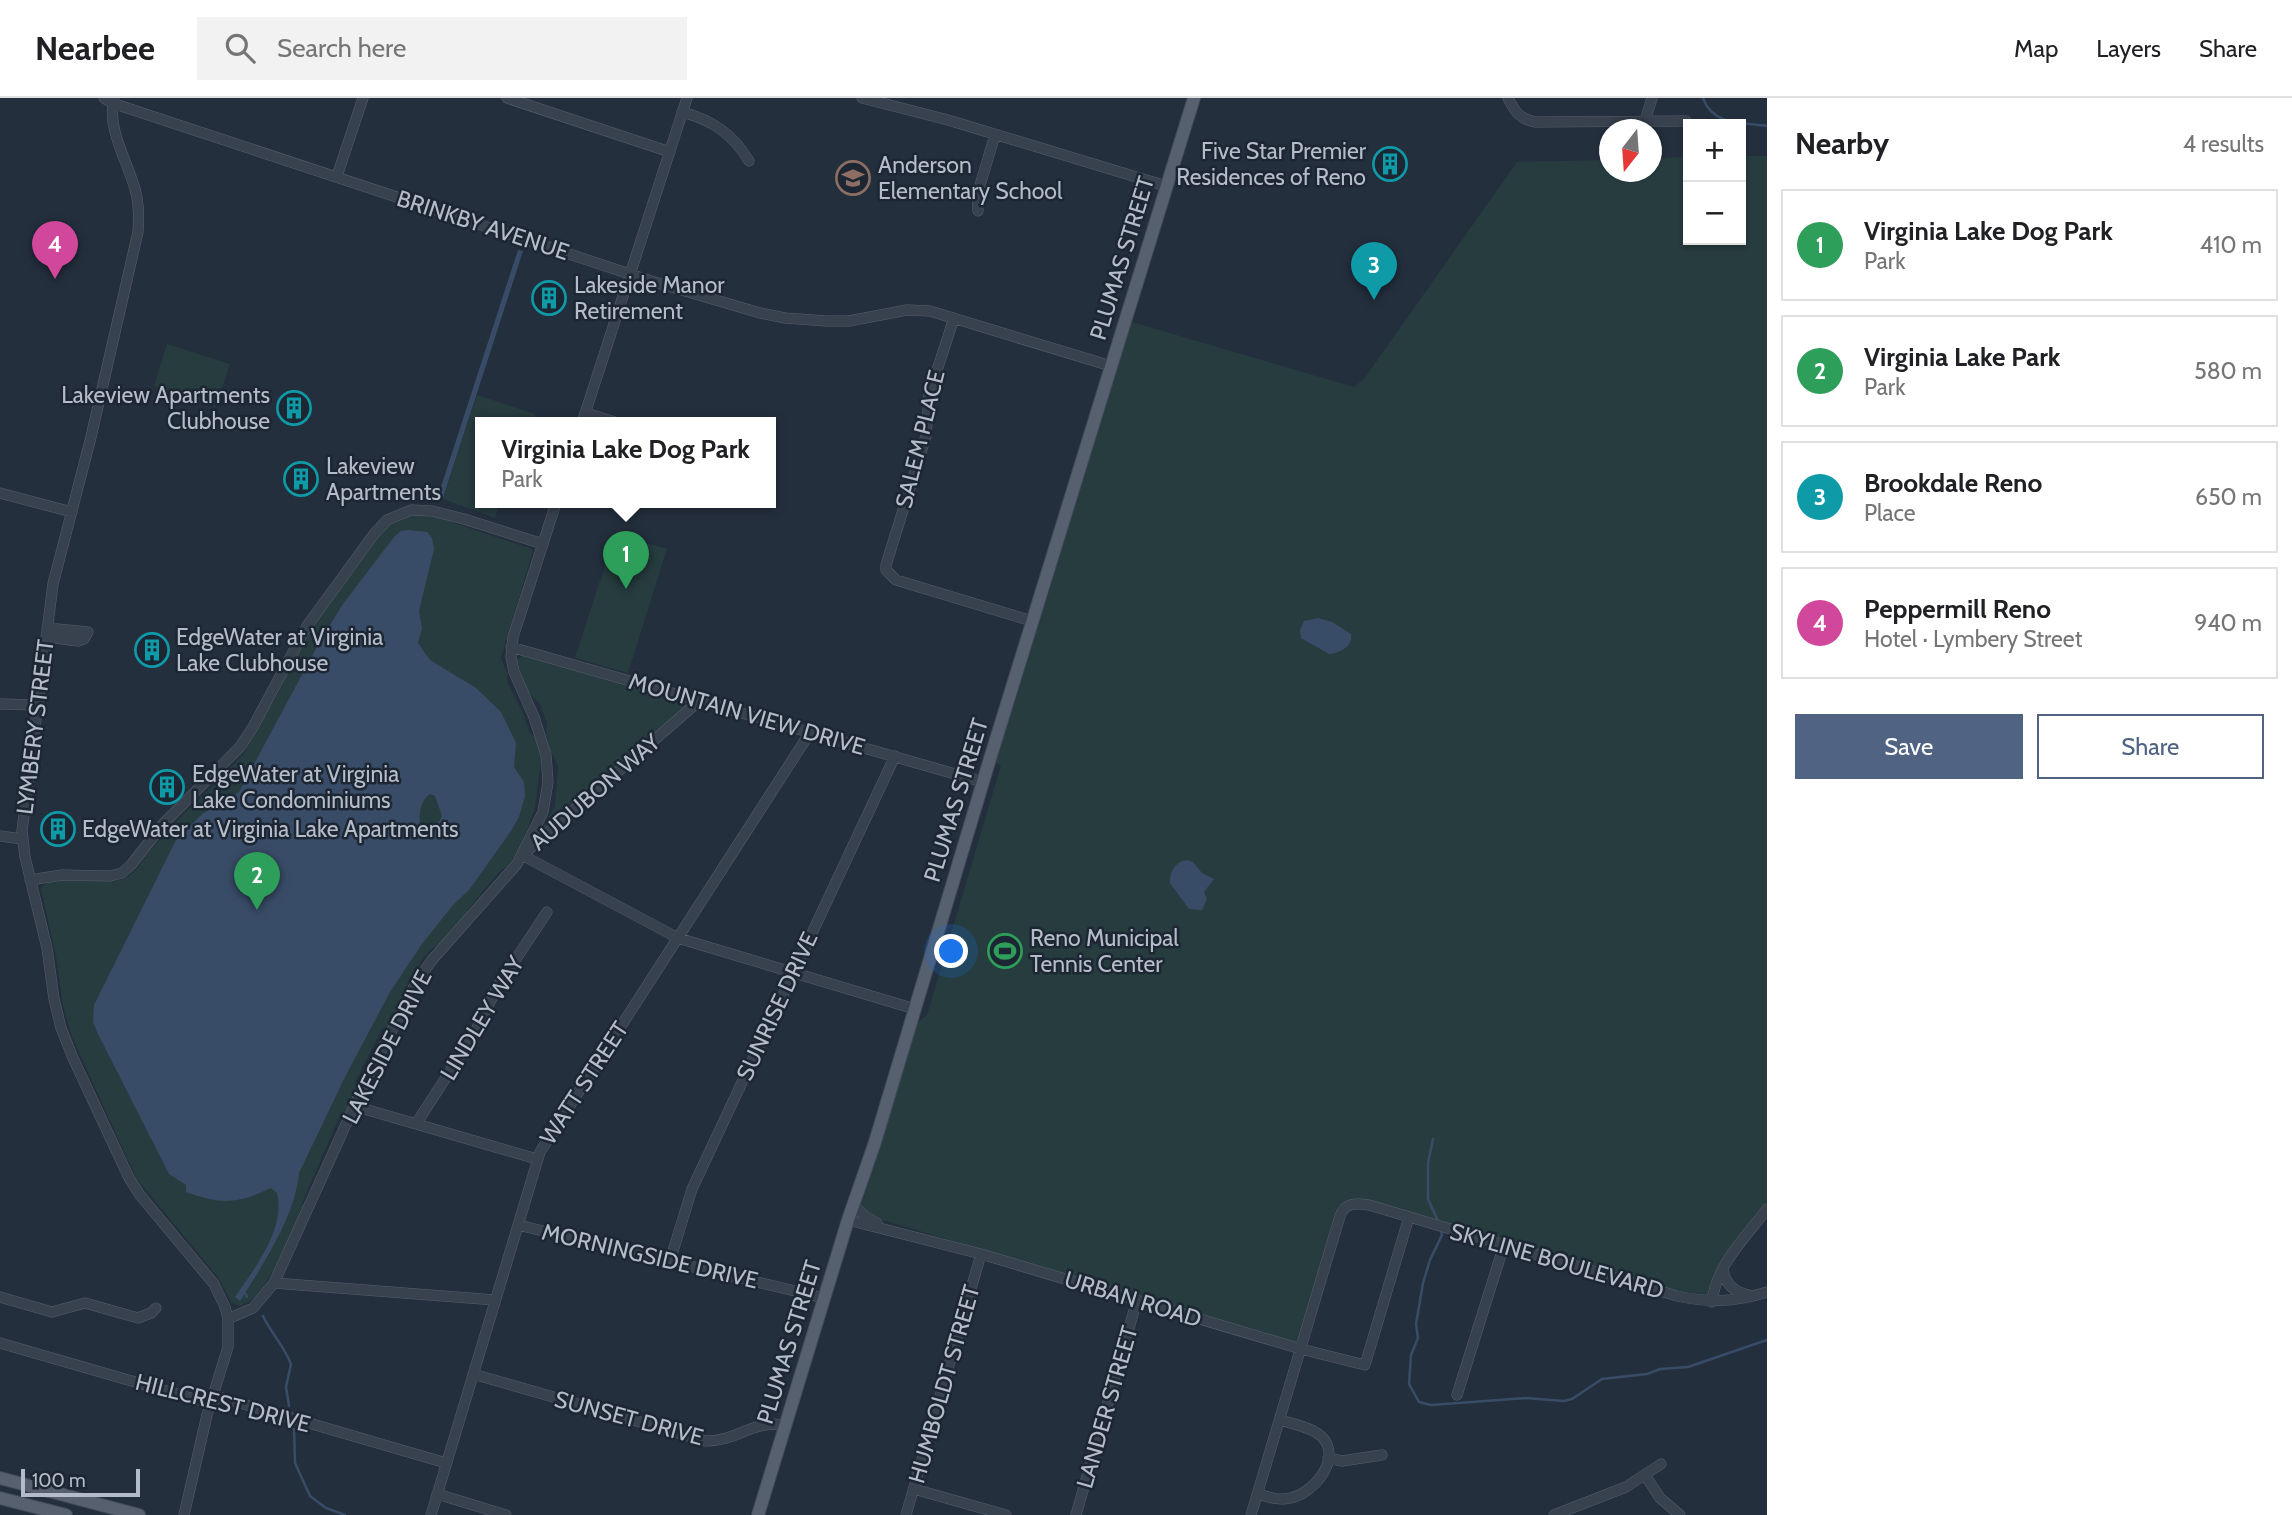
<!DOCTYPE html>
<meta charset="utf-8">
<style>
body{margin:0;font-family:Cabin,sans-serif;background:#f2f2f2;color:#202124}
.controls{position:absolute;right:21px;top:21px;display:grid;overflow:hidden;border-radius:0px;box-shadow:0 2px 5px #0004}
.controls button{width:63px;height:63px;display:grid;place-items:center;padding:0;border:0;border-bottom:2px solid #e0e0e0;background:#fff;color:#202124;font:35px sans-serif}
.compass{position:absolute;left:1599px;top:21px;width:63px;height:63px;border-radius:50%;background:#fff;box-shadow:0 2px 5px #0004;rotate:197deg}
.scale{position:absolute;left:21px;bottom:18px;width:119px;box-sizing:border-box;padding-left:7px;border:4px solid #b4bcc9;border-top:0;font-size:19px;line-height:24px;white-space:nowrap;color:#b4bcc9;-webkit-text-stroke:5px #1d2633;paint-order:stroke}
.you{position:absolute;left:952px;top:854px;width:24px;height:24px;margin:-18px;border:5px solid #fff;border-radius:50%;background:#1a73e8;box-shadow:0 0 0 10px #1a73e833}
.badge{display:grid;place-items:center;width:46px;height:46px;border-radius:50%;background:#506383;color:#fff;font-size:23px;font-weight:700}
.pin{position:absolute;translate:-50% -58px;filter:drop-shadow(0 2px 4px #0008)}
.pin::after{content:'';position:absolute;top:37px;width:24px;height:21px;background:inherit;clip-path:polygon(0 0,100% 0,50% 100%)}
.popup{position:absolute;left:475px;top:319px;width:301px;height:91px;box-sizing:border-box;display:grid;place-content:center;border-radius:0px;background:#fff;filter:drop-shadow(0 2px 5px #0005);font-size:23px;white-space:nowrap;color:#757577}
.popup b{font-size:26px;color:#202124}
.popup::after{content:'';position:absolute;left:50%;top:100%;margin-left:-14px;border:14px solid transparent;border-top-color:#fff}
.list{margin:0;padding:0;list-style:none}
h2{display:flex;justify-content:space-between;align-items:center;height:91px;margin:0;padding:0 28px;font-size:30px}
h2 small{font-size:23px;font-weight:400;color:#757577}
.list li{display:grid;grid-template-columns:46px 1fr auto;gap:21px;align-items:center;box-sizing:border-box;height:112px;margin:0 14px 14px;padding:0 14px;border:2px solid #e0e0e0;border-radius:0px}
.list b{display:block;font-size:26px;white-space:nowrap}
.list p{margin:0;font-size:23px;white-space:nowrap;color:#757577}
.list em{font-size:23px;font-style:normal;color:#757577}
.actions{display:flex;gap:14px;padding:21px 28px}
.actions a{flex:1;padding:16px 0;border:2px solid #506383;border-radius:0px;text-align:center;font-size:24px;color:#506383}
.actions .main{background:#506383;color:#fff}
.icon{flex:none;width:38px;height:38px;fill:none;stroke:currentColor;stroke-width:2;stroke-linecap:round;stroke-linejoin:round}
.map{position:relative;flex:none;width:1767px;height:1417px;overflow:hidden}
header{display:flex;align-items:center;gap:42px;box-sizing:border-box;height:98px;padding:0 35px;background:#fff;border-bottom:2px solid #e0e0e0}
header strong{font-size:33px}
nav{display:flex;gap:38px;margin-inline-start:auto;font-size:24px}
.search{width:490px;height:63px;background:#f2f2f2;display:flex;align-items:center;gap:18px;box-sizing:border-box;padding:0 24px;border-radius:0px;color:#757577;font-size:26px}
main{display:flex}
aside{flex:1;background:#fff}
.map>svg:first-child{display:block}
.green{fill:#263c3f}
.water{fill:#394c67;fill-rule:evenodd}
.lines{fill:none;stroke-linecap:round;stroke-linejoin:round}
.stream{stroke:#394c67;stroke-width:2.5}
.minor-casing{stroke:#565f6c;stroke-width:11}
.major-casing{stroke:#414a57;stroke-width:14}
.minor{stroke:#38414e;stroke-width:10}
.major{stroke:#56606e;stroke-width:12}
.labels{text-anchor:middle;stroke-width:5;stroke-linejoin:round;paint-order:stroke}
.poi-label{font-size:23px;fill:#b4bcc9;stroke:#1d2633;text-anchor:start}
.street-label{font-size:23px;fill:#b4bcc9;stroke:#1d2633}
</style>
<header>
<strong>Nearbee</strong>
<div class="search"><svg class="icon" aria-label="search" viewBox="0 0 24 24"><circle cx="10" cy="10" r="6"/><path d="M15 15l6 6"/></svg>Search here</div>
<nav><a>Map</a><a>Layers</a><a>Share</a></nav>
</header>
<main>
<div class="map">
<svg width="1767" height="1417" viewBox="0 0 1767 1417">
<rect width="100%" height="100%" fill="#242f3e"/>
<!-- green -->
<path class="green" d="M1741,58H1767V1104C1747,1131 1713,1165 1708,1197L1666,1191L1346,1105L1337,1112L1297,1246L859,1115L917,925L927,917L1001,667L996,665L1132,224L1354,289L1364,281L1517,64L1609,62L1610,74H1652V60L1688,59V142H1741Z
M167,246L230,266L216,308L154,288Z
M477,297L535,316L532,325H481V405H500L495,420L443,401Z
M416,416L450,422L454,425L529,450L533,453L501,560L507,575V584L523,615L530,636L536,639L541,662L535,710L522,746L510,766L499,774L469,810L465,818L442,844L429,853L419,866L407,886L403,901L388,929L382,931L356,982C359,994 350,1014 339,1020L302,1105L303,1111C292,1134 265,1204 239,1208L231,1204L218,1179L136,1080L72,939L63,907L56,858L41,791C52,771 103,788 123,781C135,777 142,763 149,754C178,718 215,688 246,653L248,643L270,606L274,603L310,531L381,434L392,424Z
M615,436L667,451L628,575L575,560Z
M523,557L681,604L685,608L684,611L538,738L555,708L558,668L550,651L546,635L547,626L540,606L528,594L518,574L516,563Z"/>
<!-- water -->
<path class="water" d="M518,152L523,153L443,400L438,398Z
M408,432L427,434L432,440L434,451L419,513L422,530L418,545L430,562L476,590L501,614L516,645L514,669L524,684L525,698L519,719L511,733L469,792L453,807L422,846L390,894L345,979L299,1075C295,1119 263,1166 240,1203L235,1199C254,1171 286,1131 277,1095L271,1090C237,1106 223,1107 186,1094V1087L169,1076L98,936L93,924L94,907L175,744L202,716L239,694L319,545L343,506L394,439L401,433ZM430,696L435,698L442,718C438,726 435,730 425,731L420,727C419,717 420,702 430,696Z
M1318,520L1332,524L1351,536C1353,548 1340,555 1329,556L1301,540L1300,532L1304,523Z
M1187,762L1193,764L1202,775L1214,781L1204,794L1207,801L1202,812L1189,811L1170,785C1169,774 1176,763 1187,762Z"/>
<g class="lines">
<!-- stream -->
<path class="stream" d="M1703,0C1713,28 1742,24 1767,28
M1433,1041L1428,1065V1101L1438,1123
M1441,1133L1442,1137L1430,1162L1423,1185L1416,1226L1418,1240L1411,1257L1409,1286L1419,1304L1431,1307L1526,1300L1564,1303L1572,1301L1602,1281L1647,1276L1660,1271L1688,1269L1767,1242
M245,1195L247,1199
M263,1218C271,1235 284,1248 291,1266L286,1289L289,1308
M294,1331L295,1365L310,1398L326,1410L345,1417"/>
<!-- minor casing -->
<g class="minor-casing">
<path id="minor" d="M104,0L112,5L651,183L760,215L785,220L826,223H849L907,212L930,213L1111,268
M114,0C106,32 129,65 136,95C139,108 139,121 138,134L91,339L53,486L22,733L25,759L47,850L54,901L61,930L73,960L129,1080L140,1097L214,1186L225,1209L228,1221V1249L207,1317L184,1417
M507,0L670,54
M862,0L948,22L1166,88
M1508,0C1515,14 1520,21 1535,24L1686,23
M682,14C712,22 733,36 749,63
M1645,23L1652,0
M337,78L363,0
M978,113L977,97L995,37
M954,220L929,297L926,338L886,467V472L896,482L1032,523
M586,315L618,325
M582,325L687,0
M0,395L72,414
M47,530L88,534
M46,539L78,543L84,541L88,534
M511,549L983,684
M0,606L38,607
M0,738L22,741
M528,752L699,603
M522,757L678,840L915,911
M30,782L62,777L110,778L122,775L131,767L164,725L240,649L253,629L307,528L374,436L387,422L411,412L432,413L464,421L543,446
M354,1008L537,1061
M416,1026L474,936L498,888L547,814
M853,1107L866,1119L877,1125
M848,1122L981,1156L1301,1251L1365,1267L1409,1119
M518,1127L824,1200
M670,1163L692,1091L895,658
M1723,1170C1724,1187 1736,1195 1752,1198
M274,1185L495,1202
M0,1199L52,1214L85,1205L138,1220L151,1215L156,1210
M1712,1204C1716,1167 1746,1139 1767,1111
M228,1221L253,1210L274,1185L362,991L417,883L432,862L517,766L543,714L548,684L546,657L534,619L514,574L511,559L513,539L556,405
M0,1245L201,1303L223,1300L446,1365
M473,1276L706,1343C738,1343 752,1322 785,1327
M1457,1297L1504,1147
M1328,1360L1342,1363L1382,1357
M1645,1377L1660,1400L1680,1417
M914,1391L1006,1417
M437,1396L506,1417
M1258,1396C1269,1399 1279,1403 1290,1400C1313,1396 1344,1360 1321,1338C1311,1329 1293,1326 1280,1322
M431,1417L540,1054L811,633
M906,1417L981,1156
M1076,1417L1137,1202
M1251,1417L1340,1118C1345,1104 1357,1105 1369,1107L1677,1198C1709,1205 1736,1204 1767,1194
M1554,1417L1626,1389L1661,1366"/>
</g>
<!-- major casing -->
<g class="major-casing">
<path id="major" d="M0,1380L139,1417
M0,1400L66,1417
M758,1417L848,1122L875,1044L989,664L1194,0"/>
</g>
<!-- minor -->
<use href="#minor" class="minor"/>
<!-- major -->
<use href="#major" class="major"/>
</g>
<!-- icons -->
<defs>
<g id="building-ring" transform="scale(1.75)"><circle r="9.5" fill="#1d2633" stroke="#0f9aa8" stroke-width="1.5"/><path d="M-4-6H4V6H1V3H-1V6H-4ZM-2.5-4.3h1.7v1.8h-1.7ZM.8-4.3h1.7v1.8H.8ZM-2.5-1h1.7V.8h-1.7ZM.8-1h1.7V.8H.8Z" fill="#0f9aa8"/></g>
<g id="school-ring" transform="scale(1.75)"><circle r="9.5" fill="#1d2633" stroke="#8d6e63" stroke-width="1.5"/><path d="M0-5L7-2L0 1L-7-2ZM-4 1L0 2.5L4 1V4Q0 6-4 4Z" fill="#8d6e63"/></g>
<g id="stadium-ring" transform="scale(1.75)"><circle r="9.5" fill="#1d2633" stroke="#2e9e5b" stroke-width="1.5"/><path d="M0-5a6.5 5 0 1 0 0 10a6.5 5 0 1 0 0-10ZM-3.5-1.8h7v3.6h-7Z" fill="#2e9e5b"/></g>
</defs>
<g fill-rule="evenodd">
<use href="#building-ring" x="1390" y="66"/>
<use href="#school-ring" x="853" y="80"/>
<use href="#building-ring" x="549" y="200"/>
<use href="#building-ring" x="294" y="310"/>
<use href="#building-ring" x="301" y="381"/>
<use href="#building-ring" x="152" y="552"/>
<use href="#building-ring" x="167" y="689"/>
<use href="#building-ring" x="58" y="731"/>
<use href="#stadium-ring" x="1005" y="853"/>
</g>
<g class="labels">
<!-- poi labels -->
<g class="poi-label">
<text x="1366" y="61" text-anchor="end">Five Star Premier<tspan x="1366" dy="26">Residences of Reno</tspan></text>
<text x="878" y="75">Anderson<tspan x="878" dy="26">Elementary School</tspan></text>
<text x="574" y="195">Lakeside Manor<tspan x="574" dy="26">Retirement</tspan></text>
<text x="270" y="305" text-anchor="end">Lakeview Apartments<tspan x="270" dy="26">Clubhouse</tspan></text>
<text x="326" y="376">Lakeview<tspan x="326" dy="26">Apartments</tspan></text>
<text x="176" y="547">EdgeWater at Virginia<tspan x="176" dy="26">Lake Clubhouse</tspan></text>
<text x="192" y="684">EdgeWater at Virginia<tspan x="192" dy="26">Lake Condominiums</tspan></text>
<text x="82" y="739">EdgeWater at Virginia Lake Apartments</text>
<text x="1030" y="848">Reno Municipal<tspan x="1030" dy="26">Tennis Center</tspan></text>
</g>
<!-- street labels -->
<g class="street-label">
<text transform="translate(483 127) rotate(18)" y="8">BRINKBY AVENUE</text>
<text transform="translate(1122 160) rotate(-73)" y="8">PLUMAS STREET</text>
<text transform="translate(920 341) rotate(-76)" y="8">SALEM PLACE</text>
<text transform="translate(747 616) rotate(16)" y="8">MOUNTAIN VIEW DRIVE</text>
<text transform="translate(35 629) rotate(-83)" y="8">LYMBERY STREET</text>
<text transform="translate(595 694) rotate(-41)" y="8">AUDUBON WAY</text>
<text transform="translate(956 702) rotate(-73)" y="8">PLUMAS STREET</text>
<text transform="translate(777 908) rotate(-65)" y="8">SUNRISE DRIVE</text>
<text transform="translate(482 920) rotate(-59)" y="8">LINDLEY WAY</text>
<text transform="translate(387 949) rotate(-63)" y="8">LAKESIDE DRIVE</text>
<text transform="translate(584 985) rotate(-57)" y="8">WATT STREET</text>
<text transform="translate(650 1158) rotate(13)" y="8">MORNINGSIDE DRIVE</text>
<text transform="translate(1557 1163) rotate(16)" y="8">SKYLINE BOULEVARD</text>
<text transform="translate(1133 1201) rotate(17)" y="8">URBAN ROAD</text>
<text transform="translate(789 1244) rotate(-73)" y="8">PLUMAS STREET</text>
<text transform="translate(944 1286) rotate(-74)" y="8">HUMBOLDT STREET</text>
<text transform="translate(223 1305) rotate(14)" y="8">HILLCREST DRIVE</text>
<text transform="translate(1107 1309) rotate(-74)" y="8">LANDER STREET</text>
<text transform="translate(629 1320) rotate(15)" y="8">SUNSET DRIVE</text>
</g>
</g>
</svg>
<div class="controls">
<button>+</button>
<button>−</button>
</div>
<svg class="compass" viewBox="-18 -18 36 36"><path d="M0-13l5 13h-10z" fill="#e53935"/><path d="M0 13l5-13h-10z" fill="#757577"/></svg>
<div class="scale">100 m</div>
<div class="you"></div>
<div class="pin badge" style="left:626px;top:491px;background:#2e9e5b">1</div>
<div class="popup"><b>Virginia Lake Dog Park</b>Park</div>
<div class="pin badge" style="left:257px;top:812px;background:#2e9e5b">2</div>
<div class="pin badge" style="left:1374px;top:202px;background:#0f9aa8">3</div>
<div class="pin badge" style="left:55px;top:181px;background:#d1479c">4</div>
</div>
<aside>
<h2>Nearby<small>4 results</small></h2>
<ul class="list">
<li><span class="badge" style="background:#2e9e5b">1</span><div><b>Virginia Lake Dog Park</b><p>Park</p></div><em>410 m</em></li>
<li><span class="badge" style="background:#2e9e5b">2</span><div><b>Virginia Lake Park</b><p>Park</p></div><em>580 m</em></li>
<li><span class="badge" style="background:#0f9aa8">3</span><div><b>Brookdale Reno</b><p>Place</p></div><em>650 m</em></li>
<li><span class="badge" style="background:#d1479c">4</span><div><b>Peppermill Reno</b><p>Hotel · Lymbery Street</p></div><em>940 m</em></li>
</ul>
<div class="actions"><a class="main">Save</a><a>Share</a></div>
</aside>
</main>
